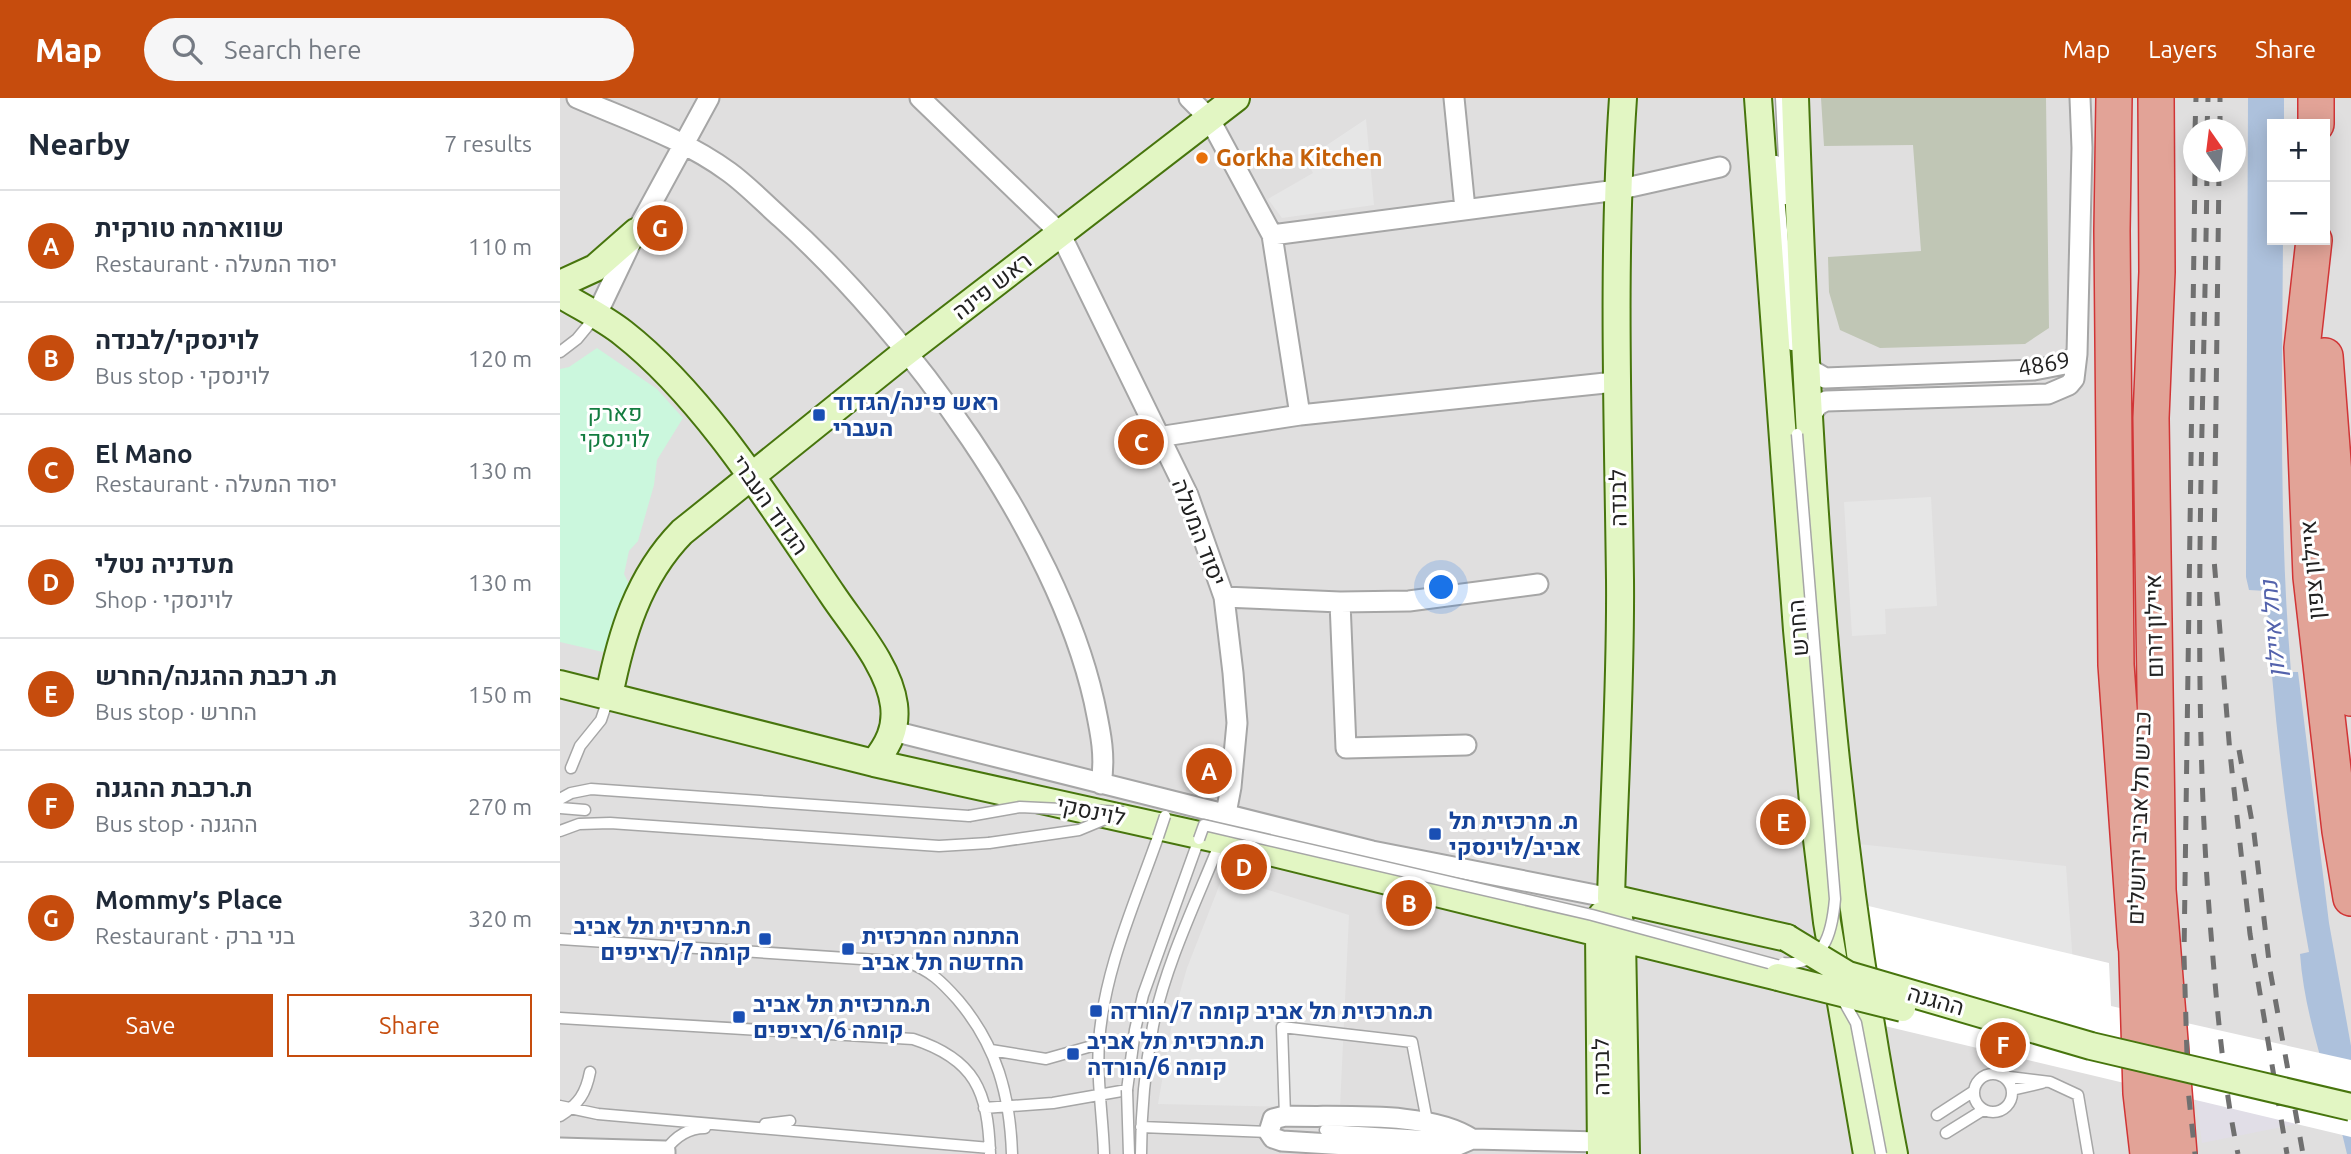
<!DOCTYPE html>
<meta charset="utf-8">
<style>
body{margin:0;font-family:Ubuntu,Heebo,sans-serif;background:#f6f6f7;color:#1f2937}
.controls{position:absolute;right:21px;top:21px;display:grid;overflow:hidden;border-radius:0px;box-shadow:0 4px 18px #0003}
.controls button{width:63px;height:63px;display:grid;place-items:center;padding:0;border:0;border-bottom:2px solid #e0e1e3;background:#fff;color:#1f2937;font:35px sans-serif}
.compass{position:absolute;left:1623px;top:21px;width:63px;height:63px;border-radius:50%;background:#fff;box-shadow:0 4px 18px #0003;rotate:346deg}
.you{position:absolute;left:882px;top:490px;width:24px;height:24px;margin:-18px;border:5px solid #fff;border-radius:50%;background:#1a73e8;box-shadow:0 0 0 10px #1a73e833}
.badge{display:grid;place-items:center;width:46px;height:46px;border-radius:50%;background:#c64c0d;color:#fff;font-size:23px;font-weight:700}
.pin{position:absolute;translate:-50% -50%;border:4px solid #fff;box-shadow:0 2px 7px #0006}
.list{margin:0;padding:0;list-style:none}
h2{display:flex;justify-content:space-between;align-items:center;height:91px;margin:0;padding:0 28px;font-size:30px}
h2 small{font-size:23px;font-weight:400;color:#747a83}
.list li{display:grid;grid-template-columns:46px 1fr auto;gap:21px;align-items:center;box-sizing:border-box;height:112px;padding:0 28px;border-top:2px solid #e0e1e3}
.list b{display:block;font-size:26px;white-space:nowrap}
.list p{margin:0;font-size:23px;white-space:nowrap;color:#747a83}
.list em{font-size:23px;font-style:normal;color:#747a83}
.actions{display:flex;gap:14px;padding:21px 28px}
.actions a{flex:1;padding:16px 0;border:2px solid #c64c0d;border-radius:0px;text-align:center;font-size:24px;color:#c64c0d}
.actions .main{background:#c64c0d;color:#fff}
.icon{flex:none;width:38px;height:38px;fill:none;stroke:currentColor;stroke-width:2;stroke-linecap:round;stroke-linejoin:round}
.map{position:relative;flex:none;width:1791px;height:1056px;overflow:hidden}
header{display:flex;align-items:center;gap:42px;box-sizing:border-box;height:98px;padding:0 35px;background:#c64c0d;color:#fff}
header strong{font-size:33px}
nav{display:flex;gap:38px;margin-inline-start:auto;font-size:24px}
.search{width:490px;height:63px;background:#f6f6f7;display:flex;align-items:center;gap:18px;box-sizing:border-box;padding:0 24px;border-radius:38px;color:#747a83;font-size:26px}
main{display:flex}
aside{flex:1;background:#fff}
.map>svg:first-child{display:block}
.residential{fill:#e0dfdf;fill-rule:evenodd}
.construction{fill:#c0c6b5}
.park{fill:#cbf7dd}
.parking{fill:#e6e6e6}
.plaza{fill:#e1dee7}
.water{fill:#adc1dc}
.pier{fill:#fff}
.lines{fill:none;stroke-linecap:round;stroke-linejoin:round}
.lane-casing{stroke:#a6a6a6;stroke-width:13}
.street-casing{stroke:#a6a6a6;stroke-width:23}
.secondary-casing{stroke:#47750d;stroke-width:30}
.highway-casing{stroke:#d13536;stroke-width:38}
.lane{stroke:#fff;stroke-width:10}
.street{stroke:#fff;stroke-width:19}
.secondary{stroke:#e2f6c3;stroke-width:26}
.highway{stroke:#e2a397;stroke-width:35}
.rail{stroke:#707070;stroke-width:5;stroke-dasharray:14 14;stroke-linecap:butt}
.lane-bridge-casing{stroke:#a6a6a6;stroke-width:13;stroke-linecap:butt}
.secondary-bridge-casing{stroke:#47750d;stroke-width:30;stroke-linecap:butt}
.lane-bridge{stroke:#fff;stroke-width:10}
.secondary-bridge{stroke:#e2f6c3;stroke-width:26}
.food-dot{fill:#e8710a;stroke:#fff;stroke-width:2.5}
.transit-dot{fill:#1a4fb4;stroke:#fff;stroke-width:2.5}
.labels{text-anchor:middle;stroke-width:6;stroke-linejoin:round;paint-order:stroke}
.food-label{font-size:23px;font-weight:bold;fill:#c56008;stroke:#fff;text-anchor:start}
.street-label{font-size:23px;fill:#222;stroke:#fff}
.transit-label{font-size:23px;font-weight:bold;fill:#164399;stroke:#fff;text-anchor:start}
.park-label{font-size:23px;fill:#147c40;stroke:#fff}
.water-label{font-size:24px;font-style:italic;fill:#5362ac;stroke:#fff}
</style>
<header>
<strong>Map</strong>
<div class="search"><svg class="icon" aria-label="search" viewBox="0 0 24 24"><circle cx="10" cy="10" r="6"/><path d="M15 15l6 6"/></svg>Search here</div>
<nav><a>Map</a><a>Layers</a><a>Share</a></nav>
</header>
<main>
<aside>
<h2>Nearby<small>7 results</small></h2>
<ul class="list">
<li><span class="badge">A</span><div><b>שווארמה טורקית</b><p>Restaurant · יסוד המעלה</p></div><em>110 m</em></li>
<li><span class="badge">B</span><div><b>לוינסקי/לבנדה</b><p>Bus stop · לוינסקי</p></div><em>120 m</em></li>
<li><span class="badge">C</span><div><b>El Mano</b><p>Restaurant · יסוד המעלה</p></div><em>130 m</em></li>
<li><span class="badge">D</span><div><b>מעדניה נטלי</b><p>Shop · לוינסקי</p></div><em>130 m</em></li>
<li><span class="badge">E</span><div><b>ת. רכבת ההגנה/החרש</b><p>Bus stop · החרש</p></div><em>150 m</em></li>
<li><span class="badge">F</span><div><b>ת.רכבת ההגנה</b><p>Bus stop · ההגנה</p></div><em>270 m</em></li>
<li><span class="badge">G</span><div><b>Mommy׳s Place</b><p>Restaurant · בני ברק</p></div><em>320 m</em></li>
</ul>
<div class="actions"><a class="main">Save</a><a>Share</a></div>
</aside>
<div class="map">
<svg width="1791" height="1056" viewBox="0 0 1791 1056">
<rect width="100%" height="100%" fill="#f1f1e9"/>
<!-- residential -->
<path class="residential" d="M0,0H1791V1056H0ZM1712,26H1765V142H1712ZM1633,32H1675V74H1633Z"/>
<!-- construction -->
<path class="construction" d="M1261,0H1486L1489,230L1465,246L1320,250L1280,232L1269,194L1268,159L1361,153L1353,47L1264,48Z"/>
<!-- park -->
<path class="park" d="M37,250L97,291L123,320L97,362L94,387L78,443L69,453L64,476L71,490L43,554L0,544V271L9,269Z"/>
<!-- parking -->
<path class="parking" d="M806,21L814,107L722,120L708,101L753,75L746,61Z
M1371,399L1377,508L1325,511L1326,536L1292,538L1284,404Z
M1298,746L1506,768L1520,964L1319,916Z
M663,778L789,817L780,1010L598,1006L613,919L627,870Z"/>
<!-- plaza -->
<path class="plaza" d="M1634,988L1737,1026L1642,1045Z"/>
<!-- water -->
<path class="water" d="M1688,0H1724V26H1712V142H1723C1722,286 1719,430 1731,574H1738L1769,825L1791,948V1056H1787C1772,989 1745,925 1740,856L1749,854C1727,734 1713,615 1706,493L1689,492L1686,479Z"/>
<!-- pier -->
<path class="pier" d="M1279,801L1549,865L1551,908L1791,962V1039L1291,920Z"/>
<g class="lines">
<!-- lane casing -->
<g class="lane-casing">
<path id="lane" d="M1221,0L1226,101
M1216,63L1232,247
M0,254L17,241L36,218
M11,670L20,648L41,622L49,598
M0,701L11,695L31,691L409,718
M0,710L25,712
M0,733L19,726L50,725L379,748L429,745
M0,841L347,864C370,872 382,884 398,902C437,948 450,997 452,1056
M0,920L353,941C415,961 428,993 430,1056
M431,952L486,961L539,946
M1414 995a19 19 0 1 1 38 0a19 19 0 1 1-38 0Z
M1441,978L1490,984L1518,997L1528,1056
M1452,992L1482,985
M0,1008L38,1016L430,1050
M424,1010L493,1005L567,992L575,932L583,897L639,741
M1377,1017L1414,993
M0,1018C19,1006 26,995 30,974
M725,1018L722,929L852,944L867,1023
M205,1026L230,1023
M581,1029L709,1034
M765,1032L897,1040
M1386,1035L1423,1012
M105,1053C115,1039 128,1030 145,1030
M544,1056C543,1019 536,980 539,944C544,872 575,805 598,739
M581,1056C581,1013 585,970 593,928C606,865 637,802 661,742"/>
</g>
<!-- street casing -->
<g class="street-casing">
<path id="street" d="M17,0C68,22 124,41 169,74C187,87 204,105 221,120C348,234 496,435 534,603C540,632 546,657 541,686
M360,0L500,135L628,397L664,499L673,575L677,625L671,689L661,742
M629,0L649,20L712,137L740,317
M894,0L905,111
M712,137L1057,92L1160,69
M36,218L76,134L149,0
M1246,262L1253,273L1265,280L1474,272L1505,266L1517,256
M1250,319L1258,307L1266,303L1488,296L1509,287L1514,281L1517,256L1522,50L1520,0
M598,339L740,317L1055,284
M664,499L780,504L849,503L978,486
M780,504L786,650L906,647
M333,633L812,753L1051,800
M912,1041C869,1012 778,1020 725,1018L713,1021L709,1034L713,1040L722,1043L884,1053L912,1041L1041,1044
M0,1050L105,1053V1056"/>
</g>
<!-- secondary casing -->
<g class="secondary-casing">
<path id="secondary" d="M1063,0C1052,161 1058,321 1060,482C1061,588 1054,695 1051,800L1059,820L1062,841L1066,1056
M1198,0L1237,532L1255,725L1267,824L1307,1056
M1235,0C1247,353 1266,709 1334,1056
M0,186L35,170L76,134
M0,196C21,209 44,220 63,235C145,299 214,411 272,496C294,529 329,568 334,607C337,631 328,647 314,665
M0,586L314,665L661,742L1218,879
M49,598C61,537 78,479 122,434L341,258L676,0
M1051,800L1227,840
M1041,1056L1039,834L1042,817"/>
</g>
<!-- highway casing -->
<g class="highway-casing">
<path id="highway" d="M1554,0L1552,133L1556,567L1576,848
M1596,0L1597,174L1591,320L1598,792L1619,1056
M1756,0V26
M1754,142L1742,250L1751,479L1780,733L1791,800
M1765,258L1791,600
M1576,827L1581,995L1588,1056"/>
</g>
<!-- lane -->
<use href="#lane" class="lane"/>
<!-- street -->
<use href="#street" class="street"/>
<!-- secondary -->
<use href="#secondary" class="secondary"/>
<!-- highway -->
<use href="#highway" class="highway"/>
<!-- rail -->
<path class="rail" d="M1635,32L1636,0
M1647,32L1648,0
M1660,32V0
M1635,74L1624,857L1628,991L1635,1056
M1647,74C1644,327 1630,583 1651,836C1657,910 1663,983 1678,1056
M1659,74L1654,461L1670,655L1690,836L1727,1056
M1679,652L1694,735L1710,872L1743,1056"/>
<!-- lane-bridge casing -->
<g class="lane-bridge-casing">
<path id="lane-bridge" d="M409,718L460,709L564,714
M598,739L605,718
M639,741L644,727L1032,817L1231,871
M429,745L519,732L560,715
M1223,865C1265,868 1272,835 1275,801L1237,336
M1283,902L1296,925L1321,1056
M567,992L569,1056"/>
</g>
<!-- secondary-bridge casing -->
<g class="secondary-bridge-casing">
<path id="secondary-bridge" d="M1227,840L1288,877L1531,948L1791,1009
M1218,879L1342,910"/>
</g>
<!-- lane-bridge -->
<use href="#lane-bridge" class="lane-bridge"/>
<!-- secondary-bridge -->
<use href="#secondary-bridge" class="secondary-bridge"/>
</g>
<!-- markers -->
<circle class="food-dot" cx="642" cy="60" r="7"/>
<g class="transit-dot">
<rect x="252" y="310" width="14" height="14" rx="3.5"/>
<rect x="868" y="729" width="14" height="14" rx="3.5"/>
<rect x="198" y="834" width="14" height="14" rx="3.5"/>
<rect x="281" y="844" width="14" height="14" rx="3.5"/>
<rect x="529" y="906" width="14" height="14" rx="3.5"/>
<rect x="172" y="912" width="14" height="14" rx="3.5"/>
<rect x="506" y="949" width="14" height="14" rx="3.5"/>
</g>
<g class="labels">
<!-- food labels -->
<g class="food-label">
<text x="656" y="68">Gorkha Kitchen</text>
</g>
<!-- street labels -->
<g class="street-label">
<text transform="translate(432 188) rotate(-38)" y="8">ראש פינה</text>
<text transform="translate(1484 266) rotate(-10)" y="8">4869</text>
<text transform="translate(1058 400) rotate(-91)" y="8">לבנדה</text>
<text transform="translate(210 407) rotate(55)" y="8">הגדוד העברי</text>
<text transform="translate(639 434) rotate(69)" y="8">יסוד המעלה</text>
<text transform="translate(1752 472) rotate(-95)" y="8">איילון צפון</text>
<text transform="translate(1594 528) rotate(-91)" y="8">איילון דרום</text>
<text transform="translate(1238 530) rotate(-95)" y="8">החרש</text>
<text transform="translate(531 713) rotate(12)" y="8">לוינסקי</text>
<text transform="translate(1579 720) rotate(-88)" y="8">כביש תל אביב ירושלים</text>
<text transform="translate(1376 902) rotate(16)" y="8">ההגנה</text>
<text transform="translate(1041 969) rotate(-91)" y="8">לבנדה</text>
</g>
<!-- transit labels -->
<g class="transit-label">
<text x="273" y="312">ראש פינה/הגדוד<tspan x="273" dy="26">העברי</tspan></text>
<text x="889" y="731">ת. מרכזית תל<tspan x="889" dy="26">אביב/לוינסקי</tspan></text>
<text x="191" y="836" text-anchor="end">ת.מרכזית תל אביב<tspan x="191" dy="26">קומה 7/רציפים</tspan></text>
<text x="302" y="846">התחנה המרכזית<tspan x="302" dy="26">החדשה תל אביב</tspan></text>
<text x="193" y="914">ת.מרכזית תל אביב<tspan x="193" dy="26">קומה 6/רציפים</tspan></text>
<text x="550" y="921">ת.מרכזית תל אביב קומה 7/הורדה</text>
<text x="527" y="951">ת.מרכזית תל אביב<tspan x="527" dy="26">קומה 6/הורדה</tspan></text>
</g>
<!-- park labels -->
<g class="park-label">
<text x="55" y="323">פארק<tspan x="55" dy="26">לוינסקי</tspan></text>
</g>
<!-- water labels -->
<g class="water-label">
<text transform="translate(1713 531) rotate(-95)" y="8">נחל איילון</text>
</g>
</g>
</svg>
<div class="controls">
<button>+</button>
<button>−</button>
</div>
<svg class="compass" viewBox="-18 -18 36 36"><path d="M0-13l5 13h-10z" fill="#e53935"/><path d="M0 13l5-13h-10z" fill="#747a83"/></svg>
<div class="you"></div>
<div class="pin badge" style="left:649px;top:673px">A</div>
<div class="pin badge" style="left:849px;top:805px">B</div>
<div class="pin badge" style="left:581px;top:344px">C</div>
<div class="pin badge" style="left:684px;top:769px">D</div>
<div class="pin badge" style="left:1223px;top:724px">E</div>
<div class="pin badge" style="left:1443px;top:947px">F</div>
<div class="pin badge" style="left:100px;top:130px">G</div>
</div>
</main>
